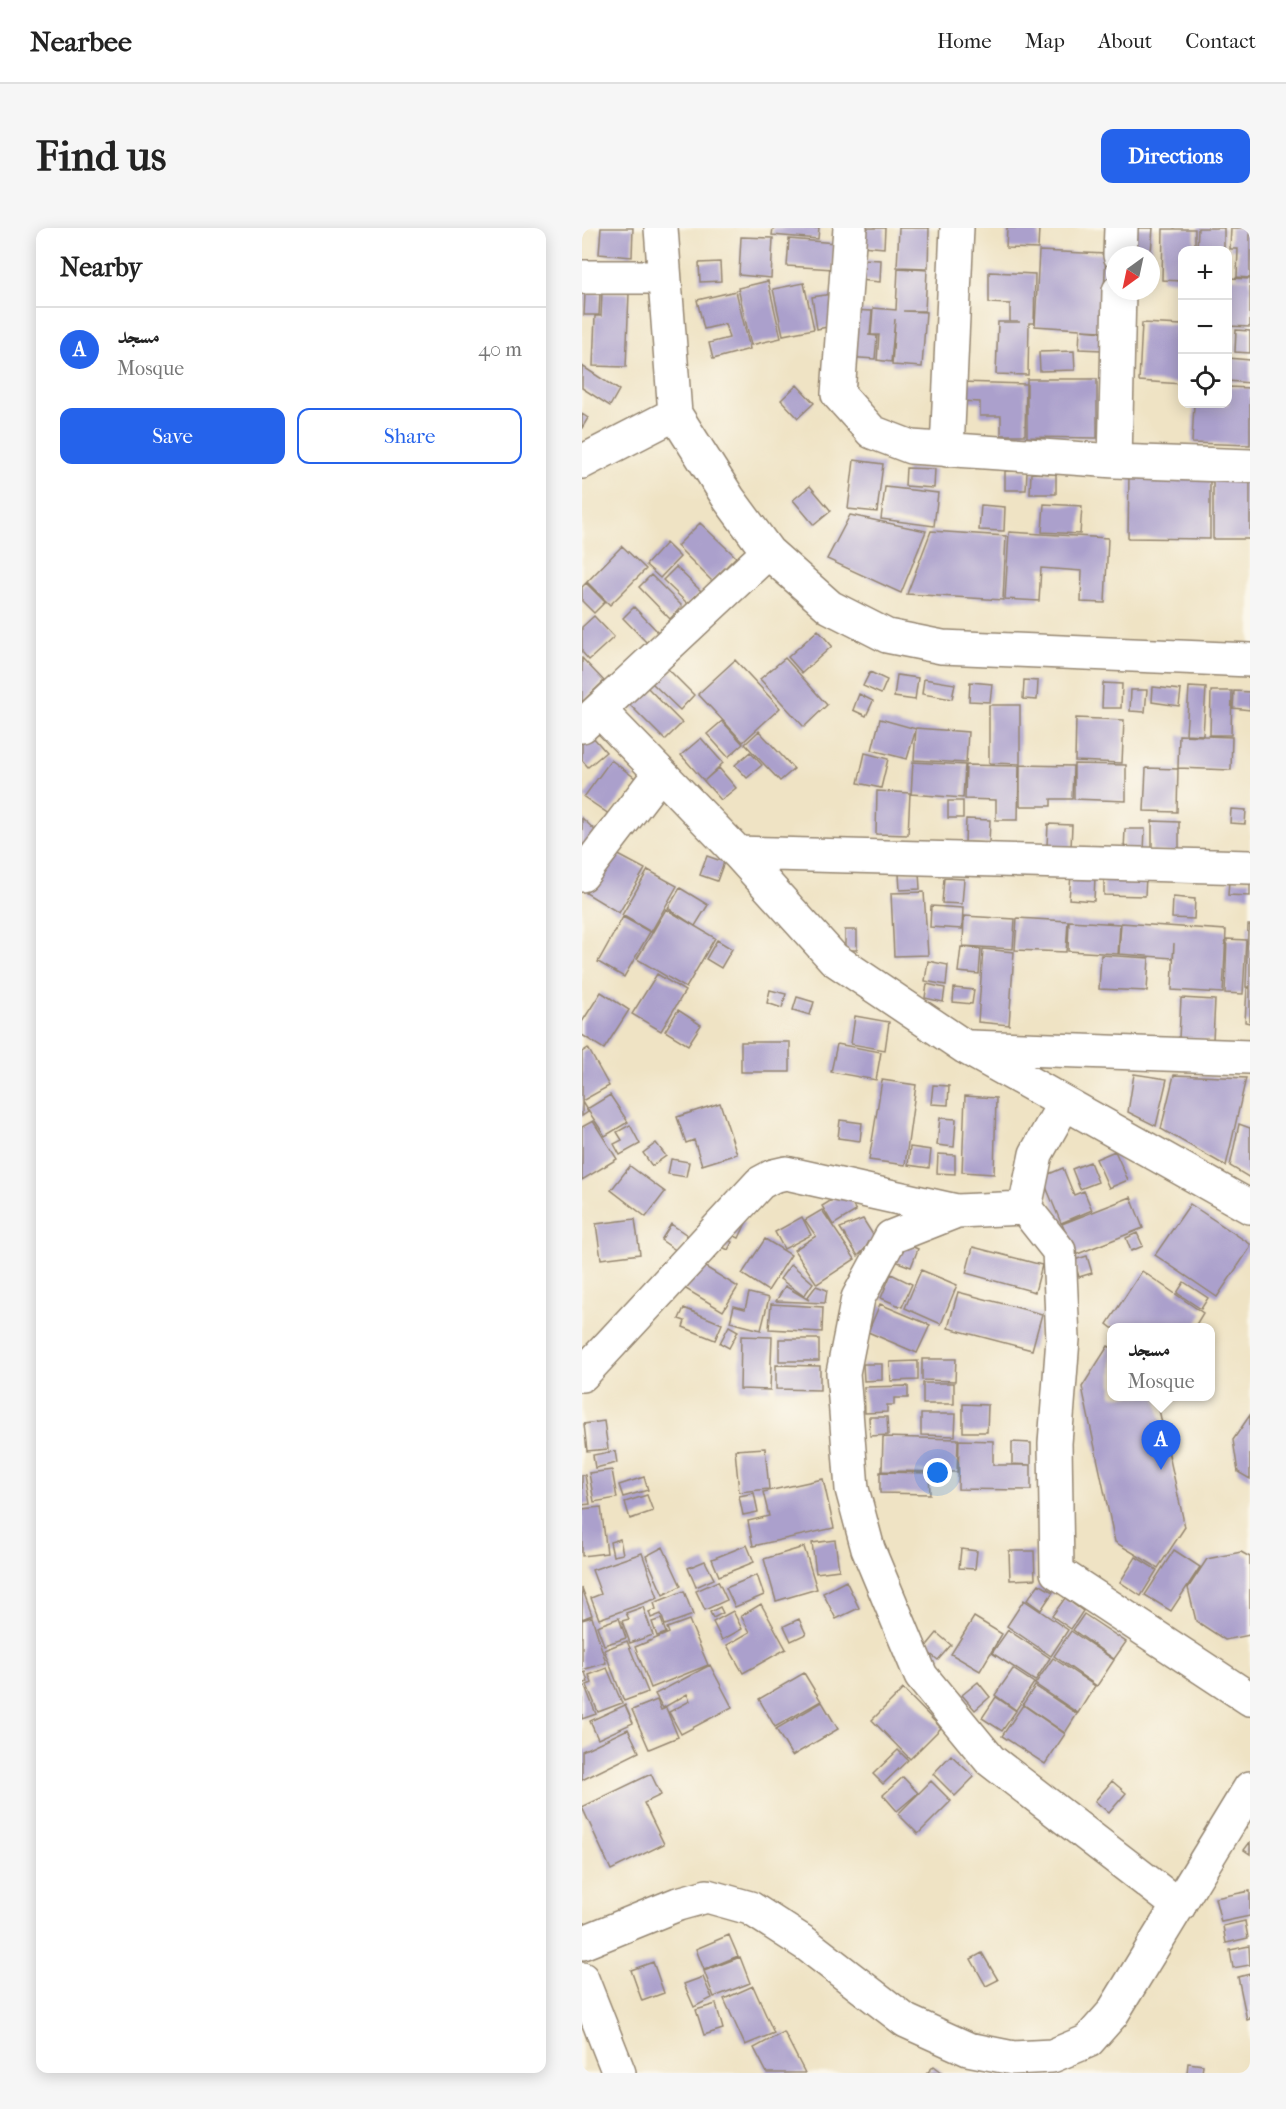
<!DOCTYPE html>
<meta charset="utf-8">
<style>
body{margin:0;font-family:"IM FELL French Canon",Amiri,serif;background:#f6f6f6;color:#222}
.controls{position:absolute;right:18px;top:18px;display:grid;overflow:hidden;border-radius:12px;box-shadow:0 3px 15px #0003}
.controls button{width:54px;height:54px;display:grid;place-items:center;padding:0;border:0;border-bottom:2px solid #e0e0e0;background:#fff;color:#222;font:30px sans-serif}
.compass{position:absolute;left:524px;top:18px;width:54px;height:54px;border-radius:50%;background:#fff;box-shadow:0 3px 15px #0003;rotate:213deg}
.you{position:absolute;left:356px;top:1245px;width:21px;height:21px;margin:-15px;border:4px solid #fff;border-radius:50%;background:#1a73e8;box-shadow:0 0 0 9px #1a73e833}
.badge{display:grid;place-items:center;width:39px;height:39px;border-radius:50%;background:#2563eb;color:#fff;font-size:20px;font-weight:700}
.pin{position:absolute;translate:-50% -50px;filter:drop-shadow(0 2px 3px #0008)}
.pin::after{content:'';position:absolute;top:32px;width:21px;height:18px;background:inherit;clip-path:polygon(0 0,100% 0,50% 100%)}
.popup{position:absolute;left:525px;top:1095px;width:108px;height:78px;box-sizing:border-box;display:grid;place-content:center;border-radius:12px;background:#fff;filter:drop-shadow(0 2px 4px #0005);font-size:20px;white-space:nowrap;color:#767676}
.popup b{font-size:22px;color:#222}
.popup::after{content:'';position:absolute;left:50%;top:100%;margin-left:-12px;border:12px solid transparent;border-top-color:#fff}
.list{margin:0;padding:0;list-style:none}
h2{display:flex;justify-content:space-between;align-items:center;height:78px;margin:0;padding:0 24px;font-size:26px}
h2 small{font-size:20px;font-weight:400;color:#767676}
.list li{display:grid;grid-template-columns:39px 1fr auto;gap:18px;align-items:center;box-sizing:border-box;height:84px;padding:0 24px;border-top:2px solid #e0e0e0}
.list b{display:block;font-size:22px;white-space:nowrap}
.list p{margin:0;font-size:20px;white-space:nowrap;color:#767676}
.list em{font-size:20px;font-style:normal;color:#767676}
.actions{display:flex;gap:12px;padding:18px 24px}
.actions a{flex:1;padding:14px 0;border:2px solid #2563eb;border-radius:12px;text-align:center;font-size:21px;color:#2563eb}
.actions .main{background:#2563eb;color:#fff}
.icon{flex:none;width:33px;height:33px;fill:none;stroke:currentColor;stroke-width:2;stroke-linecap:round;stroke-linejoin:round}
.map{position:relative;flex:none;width:668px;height:1845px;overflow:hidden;border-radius:12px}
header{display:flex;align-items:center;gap:36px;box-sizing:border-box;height:84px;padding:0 30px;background:#fff;border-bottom:2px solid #e0e0e0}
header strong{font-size:28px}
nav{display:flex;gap:33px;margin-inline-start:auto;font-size:21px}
.intro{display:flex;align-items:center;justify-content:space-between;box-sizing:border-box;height:144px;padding:0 36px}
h1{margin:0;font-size:42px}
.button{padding:15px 27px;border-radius:12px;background:#2563eb;color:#fff;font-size:21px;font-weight:700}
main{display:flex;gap:36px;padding:0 36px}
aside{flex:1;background:#fff;border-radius:12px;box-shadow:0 3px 15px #0003}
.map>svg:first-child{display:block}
.building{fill:#aba0cc}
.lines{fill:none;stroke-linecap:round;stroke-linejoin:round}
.minor-casing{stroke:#958671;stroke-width:36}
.minor{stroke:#fff;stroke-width:33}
</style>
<header>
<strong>Nearbee</strong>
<nav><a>Home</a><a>Map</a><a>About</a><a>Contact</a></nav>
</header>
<div class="intro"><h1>Find us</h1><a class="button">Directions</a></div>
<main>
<aside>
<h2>Nearby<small></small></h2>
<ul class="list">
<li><span class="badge">A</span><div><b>مسجد</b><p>Mosque</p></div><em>40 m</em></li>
</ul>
<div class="actions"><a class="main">Save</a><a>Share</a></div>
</aside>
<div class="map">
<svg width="668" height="1845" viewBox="0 0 668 1845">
<rect width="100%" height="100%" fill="#fbf7ec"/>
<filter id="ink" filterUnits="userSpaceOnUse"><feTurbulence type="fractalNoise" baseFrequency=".0167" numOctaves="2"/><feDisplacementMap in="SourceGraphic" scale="12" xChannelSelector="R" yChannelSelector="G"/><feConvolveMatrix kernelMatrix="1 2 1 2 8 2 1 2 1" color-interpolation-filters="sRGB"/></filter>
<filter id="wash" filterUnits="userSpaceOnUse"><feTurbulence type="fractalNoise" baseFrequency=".008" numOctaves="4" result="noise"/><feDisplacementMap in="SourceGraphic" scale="24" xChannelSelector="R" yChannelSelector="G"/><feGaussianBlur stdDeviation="1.35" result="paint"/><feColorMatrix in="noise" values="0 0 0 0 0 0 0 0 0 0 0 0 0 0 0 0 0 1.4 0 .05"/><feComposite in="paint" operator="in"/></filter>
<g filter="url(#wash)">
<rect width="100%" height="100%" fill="#efe3c4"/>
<g id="blocks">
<!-- building -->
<path class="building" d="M19,0H51L50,29L17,26Z
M191,0H237L236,11L190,7Z
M281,0H303L302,20L280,18Z
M317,0H347L346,40L315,39Z
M425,0H457L456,21L424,20Z
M551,0H571L569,24L550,23Z
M616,0H642V22H615Z
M649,0H668V50L655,49L656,21H648Z
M581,1H613V22H600V53L580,52Z
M159,9L191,10L189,50L157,47Z
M207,11L253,15L251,41L205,38Z
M457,23L524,26L520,103L500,102L521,104L520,122L497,121L498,101L453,98Z
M280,31L299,32L298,54L278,52Z
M138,34L139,53L118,54L117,35Z
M316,40L345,42L343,83H321L344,84L340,139L310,137L313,91L309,134L295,132L297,107H289L291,80L314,82Z
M407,44L453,46L452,95H447L446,147L414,146L416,94H438H428V76L407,75Z
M646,50L668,51V99L646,98Z
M186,53L199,110L169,117L156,60Z
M222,55L232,101L201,107L191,61Z
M154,63L168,121L131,131L127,115L147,110L143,96L122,101L115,72Z
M20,64L47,65L44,139L11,138L13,88H19Z
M3,65H18L17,87H2Z
M250,66L255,97L235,101L230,69Z
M268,82L290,83L288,107H286L295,108L293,131L264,129Z
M560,95L600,97V156L557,153Z
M654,102L668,103V125L653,124Z
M492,123L493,142L458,143L457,124Z
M646,130L668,132V155L646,153Z
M0,138L37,162L28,178L0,160Z
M445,151H515V210L445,209Z
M379,154L444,156L443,207H419V188H398V174L378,173Z
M215,157L232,175L216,190L199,172Z
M646,159L668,160V217L610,215L612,176H646Z
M0,186L6,190L0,200Z
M272,232L301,236L295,284L266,281Z
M324,240L353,241L352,260L323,258Z
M423,243H445L444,262H423Z
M449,245L474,246V266H448Z
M547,245L628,246V311L546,310Z
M631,247H668V311H631Z
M228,258L249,283L232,297L211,272Z
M303,259L356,265L352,298L299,291Z
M462,276L500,278L498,306L460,304Z
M399,277L423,279L422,303L397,302Z
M268,287L344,303L319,365L245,331Z
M118,295L154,329L130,353L95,318Z
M349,303L424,308L421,372L325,366Z
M427,304L526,310L523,375L499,374L500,343L459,340L457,373L423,371Z
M84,315L98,329L78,350L64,337Z
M40,318L64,341L28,377L5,354Z
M94,339L119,363L106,376L81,352Z
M69,347L100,378L88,391L57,359Z
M4,355L23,374L12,385L0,373V359Z
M52,379L76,404L65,415L41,390Z
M12,388L32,409L7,432L0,424V399Z
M236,402L250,418L220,445L206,429Z
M0,430L22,453L0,474Z
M203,430L245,477L222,499L178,451Z
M153,432L198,480L161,514L116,466Z
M85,440L112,467L98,482L70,455Z
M288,444L305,452L299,466L281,458Z
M315,447L336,450L333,472L312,469Z
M342,451L373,456L370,471L340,466Z
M442,452L456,453L455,472L441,471Z
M388,454L410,456L408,474L387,473Z
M521,455L540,456L539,480H520Z
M64,458L100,495L83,512L46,475Z
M571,459L599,462L597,478L570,474Z
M607,459L624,460L621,507L604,506Z
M549,462H565L563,484L548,483Z
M629,463H650L649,507H628Z
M652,463L668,464V482L651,480Z
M277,466L291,473L284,488L271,482Z
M407,477H438V536L407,535Z
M494,490L542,492L540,535L493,533Z
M298,491L334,501L325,531L290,522Z
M140,493L161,516L146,529L125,506Z
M334,500L386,504L384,535L332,532Z
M177,503L212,541L198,553L163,516Z
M597,507L650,509L649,542L596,540Z
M10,508L24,524L6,539L0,532V516Z
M119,510L141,535L122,553L99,527Z
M168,524L180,537L165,550L153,537Z
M283,525L306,531L299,560L276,555Z
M29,532L53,550L27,586L2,569Z
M331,534L383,537L381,570L329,566Z
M492,536L544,537V573L492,571Z
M384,537L437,538L436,592H414V572L383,571Z
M438,537L491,538L490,571H469V578H438Z
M137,540L154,560L139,572L122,553Z
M564,540L596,541L595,584L562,583Z
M295,563L328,565L326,607L294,606Z
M366,573H381V590H366Z
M649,581L664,582L663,596L648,595Z
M0,590L16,605L0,621Z
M384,591L408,592L407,615L383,614Z
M570,593L597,594V624L570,623Z
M466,596L490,597L489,620L465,618Z
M543,601H563L562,624L542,623Z
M29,623L63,641L37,685L4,665Z
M125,628L142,634L135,653L118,647Z
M66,642L95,658L69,704L40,687Z
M337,645L338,661L318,662L317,646Z
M522,646L564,648L563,668L522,667Z
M489,647L513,648L512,673L487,671Z
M362,650L382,651L380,676L360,675Z
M647,652L668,653V668L646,667Z
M98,660L126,677L113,698L86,680Z
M342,664L346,727L312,728L309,665Z
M591,669L613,671L612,691L590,690Z
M349,678L381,680L380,701L348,699Z
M84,681L133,710L104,760L55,731Z
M382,688L433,691L431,721L381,718Z
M41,689L68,704L42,749L16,734Z
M435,690L486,693L484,724L433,722Z
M487,693L538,696L536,726L486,723Z
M539,695L644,702L641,765L590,762L592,715L591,730L537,726Z
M666,697H668V759H664Z
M263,702H275V722H263Z
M645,711L664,712L661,766L643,765Z
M135,712L150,721L139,740L124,731Z
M379,719L399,721L397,746L376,744Z
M401,721L432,724L427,797L396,794Z
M519,727L567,730L565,763L517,761Z
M346,733L366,737L364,757L343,753Z
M75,746L103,763L79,803L50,786Z
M345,756L363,760L361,774L343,770Z
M372,760L392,762L390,776L371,774Z
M665,760H668V795L663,794Z
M188,762L204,766L200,780L185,775Z
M19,764L47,782L22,821L0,807V794Z
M215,769L232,774L228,787L211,782Z
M599,770L633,772L631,812L597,810Z
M96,782L119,797L106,817L83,803Z
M273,788L307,794L303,822L269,816Z
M159,814H208V844H159Z
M255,816L299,824L294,852L249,844Z
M6,820L27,858L0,873V824Z
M552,846L585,851L574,898L546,884Z
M592,847L664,850L644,938L579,901Z
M300,852L334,857L323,937L287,932Z
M351,857L367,858L366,877L349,876Z
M28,867L46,894L23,908L5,881Z
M383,868L414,870L412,946L380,944Z
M0,874L6,884L0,888Z
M138,875L155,926L120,937L112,912L104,915L95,889Z
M358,890L374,891L372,919L355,917Z
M258,892L280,895L278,913L256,910Z
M11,893L35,931L0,952V899Z
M657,896L668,900V950L648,938Z
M48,897L58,916L38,927L32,916L40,912L35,904Z
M74,915L84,928L70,938L61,925Z
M328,919L349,922L347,940L326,937Z
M533,923L546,952L527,960L514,931Z
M356,926L373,927V946L355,945Z
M89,931L107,934L104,949L86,946Z
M508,934L516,954L498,961L490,941Z
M48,938L83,964L64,989L29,962Z
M481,940L492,967L502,963L510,982L479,995L460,949Z
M263,964L274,983L251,997L240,978Z
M549,969L561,1000L493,1027L480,996Z
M608,976L668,1016V1020L635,1069L573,1027Z
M240,982L273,1031L235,1056L212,1022L234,1008L223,992Z
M151,988L164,995L157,1010L143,1004Z
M220,989L229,1007L202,1021L193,1004Z
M53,991L58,1026L19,1031L14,996Z
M281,991L293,1010L276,1028L258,1000Z
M89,996L105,1007L95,1023L79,1012Z
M555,1005L561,1018L549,1023L544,1010Z
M137,1007L150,1014L146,1022L133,1015Z
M183,1011L209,1027L186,1063L160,1046Z
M319,1014L336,1021L329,1039L313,1033Z
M391,1019L460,1037L453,1064L384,1045Z
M505,1028L510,1045L497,1049L492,1032Z
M112,1032L156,1059L141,1083L97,1057Z
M209,1036L231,1055L222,1068L198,1051Z
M339,1042L375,1057L359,1096L323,1080Z
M560,1043L621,1085L612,1100H530L525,1096Z
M309,1046L330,1056L320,1079L299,1070Z
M602,1054L626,1070L619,1081L595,1065Z
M203,1058L227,1072L225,1070L234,1058L245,1062L243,1075L194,1073Z
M376,1064L460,1086L450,1122L366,1100Z
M167,1065L187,1070L179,1102L148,1094L152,1078L163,1081Z
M189,1076L241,1079L240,1104L187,1101Z
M298,1076L348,1097L335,1125L286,1104Z
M102,1080L140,1096L133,1112L101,1099L103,1093L97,1091Z
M147,1098L156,1103L147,1120L138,1115Z
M159,1108L190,1109L188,1162L158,1161Z
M197,1111H237V1133H197Z
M526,1118L530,1120V1168H574L603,1299L576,1340L533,1314L500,1159Z
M340,1131H374L373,1153L340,1152Z
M336,1133V1152L309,1153L308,1134Z
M281,1136H300V1152L282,1153Z
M194,1137L238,1138V1162L194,1161Z
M341,1155H372V1176H341Z
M326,1158V1170H312V1177H305V1184L283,1185L282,1159Z
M381,1176L406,1177L405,1204H381Z
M339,1186H374L373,1208L339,1207Z
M668,1187V1251L656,1244L651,1212Z
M287,1189H305L306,1207L288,1208Z
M22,1193L26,1221L5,1223L2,1196Z
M301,1209L376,1211L375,1244L300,1243Z
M377,1212L411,1213V1237H449V1262L376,1261Z
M430,1214L449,1215V1237L430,1236Z
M183,1220L187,1261L157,1264L153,1222Z
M33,1223L35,1235L13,1240L11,1227Z
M30,1242L35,1270L12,1274L7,1245Z
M298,1244L347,1245L348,1266L298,1265Z
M0,1247H3L8,1276L0,1277Z
M62,1249L66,1262L41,1269L37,1257Z
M241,1251L252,1300L171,1318L166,1293L187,1288L181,1264Z
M172,1265L176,1284L161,1287L157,1268Z
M65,1267L71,1283L48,1291L43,1274Z
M19,1279L25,1325L0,1328V1281Z
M38,1311L41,1326L31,1328L28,1314Z
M253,1312L257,1342L234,1345L230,1315Z
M165,1317L172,1334L137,1348L130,1331Z
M81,1319L99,1358L81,1367L64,1328Z
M222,1319L235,1361L194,1373L182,1331Z
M379,1321L395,1323L393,1341L377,1340Z
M592,1322L618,1339L589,1383L563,1367Z
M427,1323H452L453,1351L428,1352Z
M659,1324L668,1329V1407L643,1412L614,1393L606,1360L625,1331Z
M60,1325L76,1370L17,1391L9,1370L19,1366L10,1342Z
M554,1329L575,1342L559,1368L538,1354Z
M123,1333L132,1351L114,1359L106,1340Z
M175,1347L182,1367L153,1379L144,1360Z
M136,1353L145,1372L123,1382L114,1363Z
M264,1353L277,1380L254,1391L241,1365Z
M457,1356L471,1364L459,1382L445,1372Z
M0,1360L10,1387L0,1391Z
M102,1363L111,1387L83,1397L79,1386L69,1390L67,1384L74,1381L72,1375Z
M483,1370L501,1383L489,1401L470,1388Z
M442,1372L486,1402L469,1428L425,1398Z
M179,1376L204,1421L161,1445L145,1417L168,1404L159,1388Z
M61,1379L71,1407L48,1415L40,1393L47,1391L44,1385Z
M138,1379L141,1385L131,1390L128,1384Z
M151,1383L160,1401L140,1412L131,1394Z
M502,1386L544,1414L532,1431L491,1402Z
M10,1389L24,1435L0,1442V1392Z
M392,1389L420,1406L398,1443L369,1426Z
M37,1390L44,1410L22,1417L15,1398Z
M79,1391L84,1405L75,1408L70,1394Z
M217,1391L224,1406L209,1413L202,1398Z
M107,1392L126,1437L69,1460L53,1419L87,1405L85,1400Z
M426,1402L468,1430L453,1453L410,1425Z
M489,1403L532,1432L515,1458L472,1428Z
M355,1405L369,1417L356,1432L342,1421Z
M45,1413L66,1464L42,1473L22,1422Z
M471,1430L513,1458L496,1485L453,1456Z
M128,1437L150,1479L99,1506L87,1484L108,1473L105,1466L81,1480L73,1466Z
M25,1440L40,1475L16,1484L5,1457L10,1455L7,1447Z
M431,1441L452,1455L434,1482L413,1467Z
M3,1444L6,1454L0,1456V1445Z
M222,1445L239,1473L193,1499L177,1471Z
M396,1454L408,1469L393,1482L380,1467Z
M3,1458L14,1486L0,1491V1459Z
M453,1458L495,1486L483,1505L441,1476Z
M321,1461L359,1500L328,1531L290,1492Z
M414,1469L434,1483L420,1503L400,1490Z
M75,1472L79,1482L84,1480L96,1509L67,1521L50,1482Z
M240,1474L256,1501L210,1528L194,1501Z
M43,1477L51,1495L16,1511L8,1493Z
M441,1477L483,1506L463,1536L420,1508Z
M46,1501L57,1524L0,1552V1523Z
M316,1522L326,1532L301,1556L291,1546Z
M369,1527L392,1549L373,1568L351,1546Z
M69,1546L79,1567L62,1575L82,1616L29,1642L0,1579Z
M321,1549L336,1565L315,1583L301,1567Z
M349,1553L369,1573L336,1606L316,1586Z
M530,1553L544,1565L527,1585L513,1573Z
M668,1614V1626L662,1622Z
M668,1663V1688L639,1694L633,1670Z
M663,1693L666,1710L644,1715L641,1698Z
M147,1707L156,1728L122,1742L114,1721Z
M667,1718L668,1737L651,1740L648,1722Z
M400,1725L416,1752L404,1758L389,1731Z
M158,1729L168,1755L132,1769L122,1743Z
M71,1734L82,1765L60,1773L49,1742Z
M668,1746V1791L665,1792L656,1749Z
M121,1749L130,1770L112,1779L102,1756Z
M171,1758L192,1805L163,1817L142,1771Z
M134,1776L141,1801L122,1807L114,1782Z
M202,1804L223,1845H185L172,1820Z
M606,1835L621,1837L620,1845H605Z
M352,1838L361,1845H345Z"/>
</g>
</g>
<g filter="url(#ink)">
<use href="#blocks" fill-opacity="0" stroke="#958671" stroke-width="1.5"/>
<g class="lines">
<!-- minor casing -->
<g class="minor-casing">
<path id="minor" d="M79,0L93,186L147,271L186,324L248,379L305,408L360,419L668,432
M268,0L256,166L290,204L329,219L533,233L668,238
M538,27L539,0
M0,49H82
M365,222L375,0
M533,233L537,63
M0,234L93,186
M18,483L156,625L252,731L383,819L668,979
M0,498L186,324
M156,625L668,639
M0,647L78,545
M388,819L668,829
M482,876L454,926L443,980L477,1023L481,1111L473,1215L475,1344L668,1471
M443,980L375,983L309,1009L276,1070L261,1145L270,1261L286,1321L339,1448L408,1532L597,1678
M0,1147L178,955L191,948L204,945L375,983
M0,1715L96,1676L125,1668L168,1680L224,1716L324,1793L386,1821L431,1830L470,1828L506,1813L530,1786L668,1560
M0,1751L37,1845"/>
</g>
<!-- minor -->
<use href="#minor" class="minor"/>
</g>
</g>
</svg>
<div class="controls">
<button>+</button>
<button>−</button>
<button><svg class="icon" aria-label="locate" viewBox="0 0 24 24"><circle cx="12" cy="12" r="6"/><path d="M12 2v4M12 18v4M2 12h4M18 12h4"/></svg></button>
</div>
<svg class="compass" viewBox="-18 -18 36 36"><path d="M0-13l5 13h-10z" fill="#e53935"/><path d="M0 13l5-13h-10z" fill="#767676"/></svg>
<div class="you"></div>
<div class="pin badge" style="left:579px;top:1242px">A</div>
<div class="popup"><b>مسجد</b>Mosque</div>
</div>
</main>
